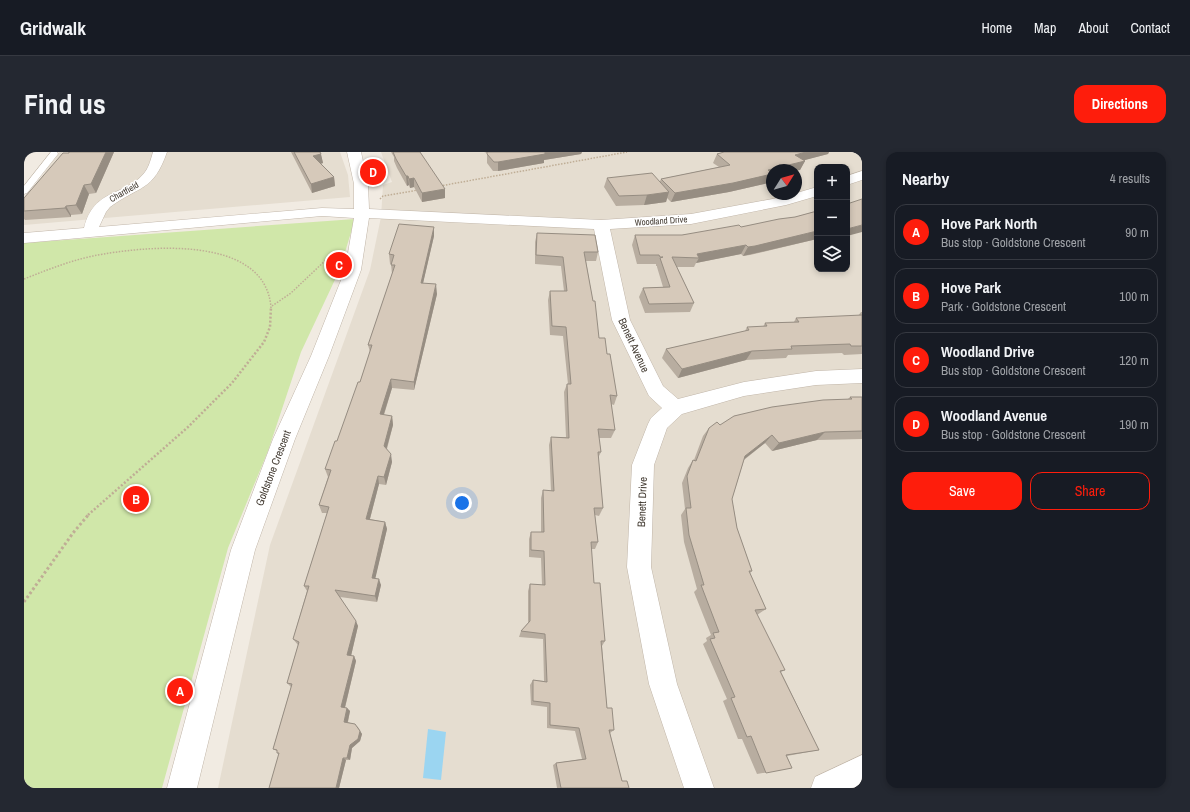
<!DOCTYPE html>
<meta charset="utf-8">
<style>
body{margin:0;font-family:"Archivo Narrow",sans-serif;background:#242831;color:#f1f3f6}
.controls{position:absolute;right:12px;top:12px;display:grid;overflow:hidden;border-radius:8px;box-shadow:0 2px 6px #0003}
.controls button{width:36px;height:36px;display:grid;place-items:center;padding:0;border:0;border-bottom:1px solid #363941;background:#171b24;color:#f1f3f6;font:20px sans-serif}
.compass{position:absolute;left:742px;top:12px;width:36px;height:36px;border-radius:50%;background:#171b24;box-shadow:0 2px 6px #0003;rotate:53deg}
.you{position:absolute;left:438px;top:351px;width:14px;height:14px;margin:-10px;border:3px solid #fff;border-radius:50%;background:#1a73e8;box-shadow:0 0 0 6px #1a73e833}
.badge{display:grid;place-items:center;width:26px;height:26px;border-radius:50%;background:#fe1d0c;color:#fff;font-size:13px;font-weight:700}
.pin{position:absolute;translate:-50% -50%;border:2px solid #fff;box-shadow:0 1px 4px #0006}
.list{margin:0;padding:0;list-style:none}
h2{display:flex;justify-content:space-between;align-items:center;height:52px;margin:0;padding:0 16px;font-size:17px}
h2 small{font-size:13px;font-weight:400;color:#9ea1a6}
.list li{display:grid;grid-template-columns:26px 1fr auto;gap:12px;align-items:center;box-sizing:border-box;height:56px;margin:0 8px 8px;padding:0 8px;border:1px solid #363941;border-radius:12px}
.list b{display:block;font-size:15px;white-space:nowrap}
.list p{margin:0;font-size:13px;white-space:nowrap;color:#9ea1a6}
.list em{font-size:13px;font-style:normal;color:#9ea1a6}
.actions{display:flex;gap:8px;padding:12px 16px}
.actions a{flex:1;padding:9px 0;border:1px solid #fe1d0c;border-radius:12px;text-align:center;font-size:14px;color:#fe1d0c}
.actions .main{background:#fe1d0c;color:#fff}
.icon{flex:none;width:22px;height:22px;fill:none;stroke:currentColor;stroke-width:2;stroke-linecap:round;stroke-linejoin:round}
.map{position:relative;flex:none;width:838px;height:636px;overflow:hidden;border-radius:12px}
header{display:flex;align-items:center;gap:24px;box-sizing:border-box;height:56px;padding:0 20px;background:#171b24;border-bottom:1px solid #363941}
header strong{font-size:19px}
nav{display:flex;gap:22px;margin-inline-start:auto;font-size:14px}
.intro{display:flex;align-items:center;justify-content:space-between;box-sizing:border-box;height:96px;padding:0 24px}
h1{margin:0;font-size:28px}
.button{padding:10px 18px;border-radius:12px;background:#fe1d0c;color:#fff;font-size:14px;font-weight:700}
main{display:flex;gap:24px;padding:0 24px}
aside{flex:1;background:#171b24;border-radius:12px;box-shadow:0 2px 6px #0003}
.map>svg:first-child{display:block}
.residential{fill:#e5ddd0;fill-rule:evenodd}
.green{fill:#d0e7a9}
.water{fill:#9bd5f1}
.lines{fill:none;stroke-linecap:round;stroke-linejoin:round}
.lane-casing{stroke:#c0b5a8;stroke-width:1}
.street-casing{stroke:#c0b5a8;stroke-width:1}
.path-far2{stroke:#bfad95;stroke-width:1.5;stroke-dasharray:1.5 1.5;stroke-linecap:butt}
.path-far1{stroke:#bfad95;stroke-width:2.5;stroke-dasharray:2 2;stroke-linecap:butt}
.path{stroke:#bfad95;stroke-width:3;stroke-dasharray:2.5 2.5;stroke-linecap:butt}
.lane{fill:#fff;fill-rule:evenodd}
.street{fill:#fff;fill-rule:evenodd}
.wall{fill:#b8ada0}
.shaded-wall{fill:#968d82}
.building{fill:#d6c9ba;stroke:#968d82}
.labels{text-anchor:middle;stroke-width:3;stroke-linejoin:round;paint-order:stroke}
.far-street-label{font-size:9px;fill:#433b32;stroke:#fff}
.street-label{font-size:11px;fill:#433b32;stroke:#fff}
</style>
<header>
<strong>Gridwalk</strong>
<nav><a>Home</a><a>Map</a><a>About</a><a>Contact</a></nav>
</header>
<div class="intro"><h1>Find us</h1><a class="button">Directions</a></div>
<main>
<div class="map">
<svg width="838" height="636" viewBox="0 0 838 636">
<rect width="100%" height="100%" fill="#f1ebe2"/>
<!-- residential -->
<path class="residential" d="M35,0H316L324,23L326,45L0,73V49Z
M357,0H838V636H194L246,393L346,118L357,65L359,33L368,30ZM793,15H823V117H793ZM748,18H772V42H748Z"/>
<!-- green -->
<path class="green" d="M331,67L316,117L277,200L244,299L204,396L138,636H0V91Z"/>
<!-- water -->
<path class="water" d="M404,577L422,580L417,628L399,626Z"/>
<g class="lines">
<!-- lane casing -->
<g class="lane-casing">
<path id="lane" d="M27,0H33L34,2L3,41L0,42V34Z"/>
</g>
<!-- street casing -->
<g class="street-casing">
<path id="street" d="M129,0H143C129,40 116,33 86,55L82,60L75,75L298,56L330,57V32L323,0H337L344,32L345,57L577,68L667,62L759,45L793,35V44L762,53L667,72L586,77L606,168L639,234L654,247L720,230L792,219L838,217V231L792,233L720,244L658,262L643,276L630,313L627,415L653,532L690,636H660L625,532L603,415L608,313L624,272L627,266L638,256L625,244L588,168L570,77L345,66L337,118L305,204L271,287L231,398L173,636H143L207,398L249,287L287,204L321,118L330,66L298,64L0,91V81L60,76C70,35 102,45 121,20C125,15 127,7 129,0Z
M838,19V28L823,33V24Z
M838,603V634L834,636H787L791,625Z"/>
</g>
<!-- path-far2 -->
<path class="path-far2" d="M416,34L603,0
M356,47L359,44L394,38
M0,127C23,118 45,109 69,104C119,94 242,81 247,156
M248,154L267,141L305,105L313,100"/>
<!-- path-far1 -->
<path class="path-far1" d="M64,363L164,275L208,231L240,190L246,175L247,155"/>
<!-- path -->
<path class="path" d="M0,450L49,381L65,362"/>
<!-- lane -->
<use href="#lane" class="lane"/>
<!-- street -->
<use href="#street" class="street"/>
</g>
<!-- wall -->
<path class="wall" d="M45,0H90L72,41L65,42L58,62L47,63V65L1,68L0,67V46Z
M267,0H296L299,11L297,12L310,25L311,34L288,41Z
M367,0H396L421,46L398,50L390,35L386,36L385,33L383,34L373,16L370,9V5Z
M460,0H558L557,2L520,8V11L474,19H469L463,11V1Z
M700,0H805L804,2L780,8L781,9L776,18H748V25H746L744,31L705,40L647,50L643,46L642,50L620,53L592,54L580,35L583,26L636,29L637,27L695,15L689,11L693,2Z
M793,59V87L726,103L719,104L717,102L672,111L670,115H653L670,151L666,160L621,161L615,145L619,136L639,135L633,115V114H632V112H613L608,93L611,83H658L717,75L771,65Z
M410,75V84L399,131L413,142L390,238L368,236L360,263L368,264L369,273L363,297L368,310L362,333L355,332L346,367L361,370L363,377L351,426L357,433L353,450L316,445L334,474L327,504H330L332,509L321,556H323L326,559L324,570L334,575L338,582L336,589L328,596L326,608H322L315,636H245L255,602L253,601V599L249,597L267,535L263,531L274,493L269,487L283,439L280,434L303,361H298L295,353L304,325L301,317L313,289L336,230L346,200L344,193L368,122L367,112H366L365,102Z
M513,81L574,100L572,109H562L575,186L583,202L593,244L590,253L587,252L591,278L587,286H575L577,300L574,306L579,356L575,364L571,363L574,390L571,397H567L570,431L581,489L578,494L583,556L590,578L586,581L598,629L605,636H533L529,613L532,611L558,607L551,579L523,576V555L507,553L506,533L509,528L520,529L519,487L495,485L497,479L504,471V439L506,432L518,433L517,406L505,405V387L507,380H517V346L519,338L527,339L525,293L527,285H542L540,240L543,232H544L539,184L526,183L524,148L526,139H540L537,114L511,112V90Z
M837,160H838V202L820,203L818,201L764,203L762,206L722,208L654,226L638,206L642,197L721,179L723,175H739L741,171L770,170L772,166L834,164Z
M826,245H838V287L793,288L748,299L741,291L720,308L708,347L713,376L728,419L726,421L742,457L733,463L761,518L757,520L795,598L763,604L768,616L733,622L718,587H714L699,549L703,547L679,492L683,489L682,486L687,483L670,440L673,437L660,390L657,363L661,357L658,331L664,316L669,308H670L679,284L685,276L696,273L824,247Z"/>
<!-- shaded-wall -->
<path class="shaded-wall" d="M82,0H90L72,41L67,32Z
M520,0H558L557,2L520,8V11L474,19V10Z
M782,0H805L804,2L766,12L771,3Z
M297,2L299,11L291,13L289,4Z
M781,9L776,18L772,19V18H748V25H746L744,31L705,40L647,50L651,41Z
M382,24H384L385,33L383,34Z
M310,25L311,34L288,41L287,32Z
M390,26V35L386,36L385,27Z
M60,33L65,42L58,62L52,53Z
M421,37V46L398,50V41Z
M645,40L642,50L620,53L623,43Z
M42,54L47,63V65L41,56Z
M838,73V80L823,84V77Z
M410,75V84L397,140V131Z
M793,79V87L719,104L724,95Z
M722,93L717,102L672,111L675,106L673,102Z
M412,132L413,142L390,238V230Z
M728,199L722,208L654,226L658,217Z
M367,227L368,236L357,271L356,262Z
M368,264L369,273L361,302L360,294Z
M801,280L793,288L748,299L755,291Z
M748,283L741,291L714,312L721,304Z
M367,302L368,310L362,333L360,325Z
M354,324L355,332L344,374L342,367Z
M361,370L363,377L350,432L348,426Z
M355,427L357,433L353,450L351,444Z
M332,469L334,474L326,508L323,503Z
M330,504L332,509L320,559L317,555Z
M323,556L326,559L323,573L320,570Z
M331,572L338,582L336,589L328,596L326,608L323,606Z
M319,606L322,608L315,636H312Z"/>
<!-- building -->
<path class="building" d="M45,0H82L67,32L60,33L52,53L42,54L41,56L0,59V46L39,1H45Z
M270,0H296L297,2L289,4L310,25L287,32Z
M369,0H396L421,37L398,41L390,26L385,27L384,24H382L372,7Z
M463,0H521V2L474,10H470L463,2Z
M700,0H782L771,3L781,9L744,18L748,22L709,31L651,41L637,27L706,13L693,2Z
M628,21L645,40L623,43L595,44L583,26Z
M838,47V73L823,77V52Z
M793,59V79L731,94L724,95L722,93L673,102L675,106L648,105L670,151L625,152L619,136L646,135L636,106L639,105H636L635,103H616L611,83H658L715,73L717,75L755,67L771,65Z
M375,72L410,75L397,131L412,132L390,230L367,227L356,262L368,264L360,294L367,302L360,325L354,324L342,367L361,370L348,426L355,427L351,444L311,438L332,469L323,503L330,504L317,555L323,556L320,570L331,572L336,579L334,587L326,593L323,606H319L312,636H245L255,601H253V598L249,597L268,532L263,531L275,490L269,487L285,434H280L305,355L295,353L307,318L301,317L311,289H313L334,230H336L348,193H344L371,113H367L370,103L365,102Z
M513,81L571,83L574,100H560L569,149H571L575,186H581L583,202H586L593,244L586,243L591,278L574,277L577,300H574L579,356H570L574,390H567L570,431H576L579,467L581,489H577L583,556H588L590,578H585L598,629H603L605,636H537L532,611L562,607L555,576L526,573V551L509,549V528L523,530L521,482L497,479L506,469V432L521,433L520,399L507,398V380H520L519,338L530,339L527,285L545,286L543,232H547L542,175L528,174L526,139H543L539,105L512,103Z
M838,163V194H827L826,192L767,194L768,197L728,199L658,217L642,197L725,178L723,175L743,174L741,171L775,170L772,166Z
M826,245H838V279L801,280L755,291L748,283L721,304L708,347L713,376L728,419H725L742,457L731,458L761,518L756,519L795,598L762,603L768,616L742,621L727,584L723,585L707,546L711,545L686,487L691,486L689,481L695,480L677,433H680L665,383L662,356H667L663,324L669,308L672,309L685,276L693,270L696,273L710,264L748,255L799,248L828,247Z"/>
<g class="labels">
<!-- far-street labels -->
<g class="far-street-label">
<text transform="translate(100 40) rotate(-29)" y="3">Chartfield</text>
<text transform="translate(637 69) rotate(-4)" y="3">Woodland Drive</text>
</g>
<!-- street labels -->
<g class="street-label">
<text transform="translate(610 193) rotate(65)" y="4">Benett Avenue</text>
<text transform="translate(249 316) rotate(-69)" y="4">Goldstone Crescent</text>
<text transform="translate(618 350) rotate(-88)" y="4">Benett Drive</text>
</g>
</g>
</svg>
<div class="controls">
<button>+</button>
<button>−</button>
<button><svg class="icon" aria-label="layers" viewBox="0 0 24 24"><path d="M12 4l9 5-9 5-9-5zM3 14l9 5 9-5"/></svg></button>
</div>
<svg class="compass" viewBox="-18 -18 36 36"><path d="M0-13l5 13h-10z" fill="#e53935"/><path d="M0 13l5-13h-10z" fill="#9ea1a6"/></svg>
<div class="you"></div>
<div class="pin badge" style="left:156px;top:539px">A</div>
<div class="pin badge" style="left:112px;top:347px">B</div>
<div class="pin badge" style="left:315px;top:113px">C</div>
<div class="pin badge" style="left:349px;top:20px">D</div>
</div>
<aside>
<h2>Nearby<small>4 results</small></h2>
<ul class="list">
<li><span class="badge">A</span><div><b>Hove Park North</b><p>Bus stop · Goldstone Crescent</p></div><em>90 m</em></li>
<li><span class="badge">B</span><div><b>Hove Park</b><p>Park · Goldstone Crescent</p></div><em>100 m</em></li>
<li><span class="badge">C</span><div><b>Woodland Drive</b><p>Bus stop · Goldstone Crescent</p></div><em>120 m</em></li>
<li><span class="badge">D</span><div><b>Woodland Avenue</b><p>Bus stop · Goldstone Crescent</p></div><em>190 m</em></li>
</ul>
<div class="actions"><a class="main">Save</a><a>Share</a></div>
</aside>
</main>
